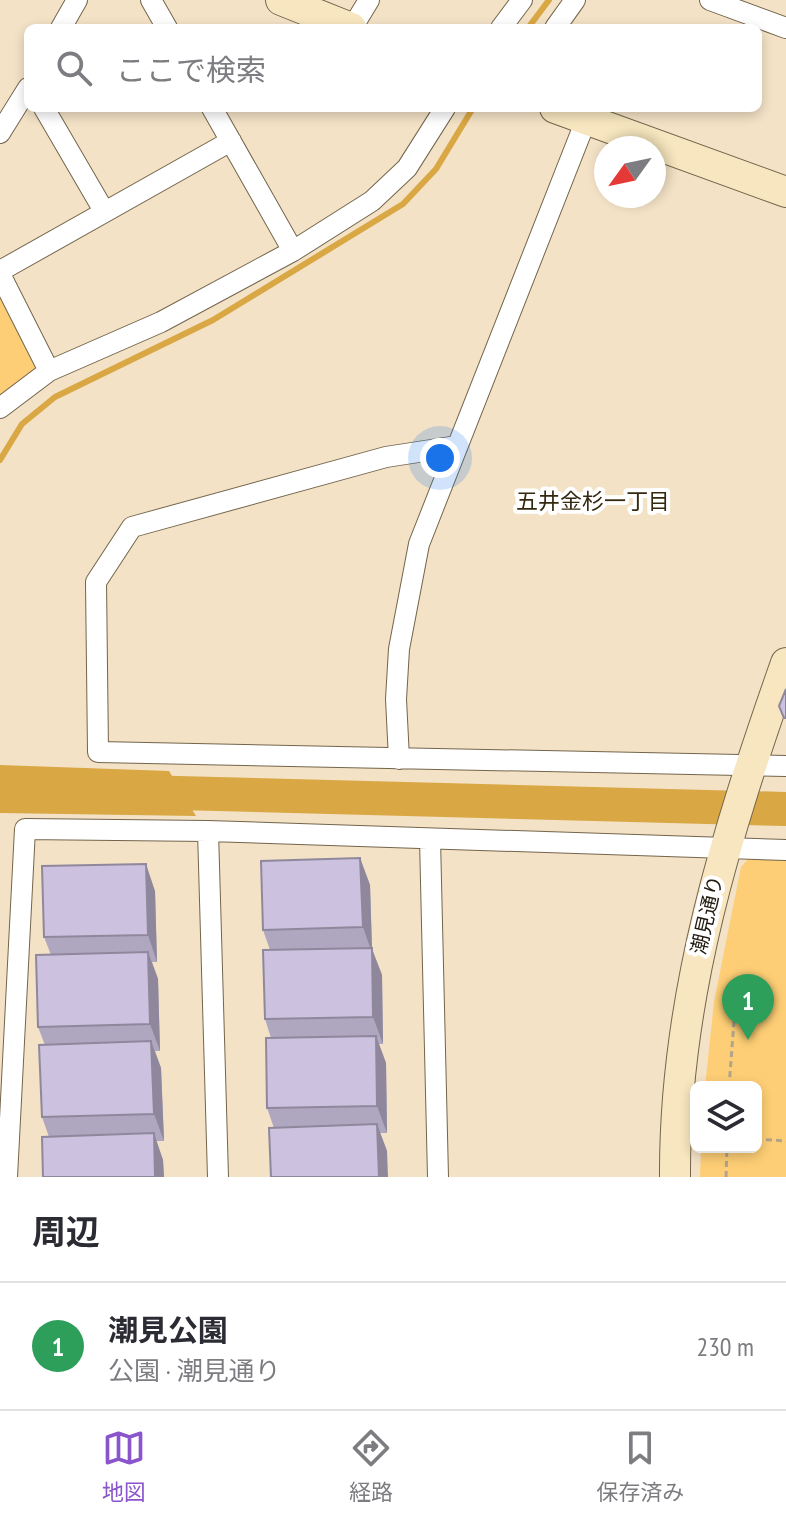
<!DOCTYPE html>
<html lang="ja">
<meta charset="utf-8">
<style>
body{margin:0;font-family:"PT Sans Narrow","Noto Sans JP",sans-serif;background:#f7f7f7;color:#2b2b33}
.controls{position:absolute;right:24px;bottom:24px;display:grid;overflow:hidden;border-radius:12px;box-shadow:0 4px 12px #0003}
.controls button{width:72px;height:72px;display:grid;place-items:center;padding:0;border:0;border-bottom:2px solid #e1e1e2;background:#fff;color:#2b2b33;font:40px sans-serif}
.compass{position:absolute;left:594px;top:136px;width:72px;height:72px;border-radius:50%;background:#fff;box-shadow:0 4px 12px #0003;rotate:237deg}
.you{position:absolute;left:440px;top:458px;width:28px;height:28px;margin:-20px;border:6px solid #fff;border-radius:50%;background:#1a73e8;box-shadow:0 0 0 12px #1a73e833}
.badge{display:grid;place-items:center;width:52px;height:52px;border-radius:50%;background:#8954cc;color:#fff;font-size:26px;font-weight:700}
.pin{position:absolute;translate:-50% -66px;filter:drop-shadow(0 2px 4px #0008)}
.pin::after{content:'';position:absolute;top:42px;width:28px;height:24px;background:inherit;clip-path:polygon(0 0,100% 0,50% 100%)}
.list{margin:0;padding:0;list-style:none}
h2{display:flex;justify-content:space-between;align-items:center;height:104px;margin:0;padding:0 32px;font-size:34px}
h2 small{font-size:26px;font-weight:400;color:#7c7c81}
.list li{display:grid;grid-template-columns:52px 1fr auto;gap:24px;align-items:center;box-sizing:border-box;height:128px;padding:0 32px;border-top:2px solid #e1e1e2}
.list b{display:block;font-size:30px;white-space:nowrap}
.list p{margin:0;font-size:26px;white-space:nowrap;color:#7c7c81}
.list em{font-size:26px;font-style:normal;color:#7c7c81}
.icon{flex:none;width:44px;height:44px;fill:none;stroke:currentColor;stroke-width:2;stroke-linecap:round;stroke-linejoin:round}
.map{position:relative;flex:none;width:786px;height:1177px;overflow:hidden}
.search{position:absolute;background:#fff;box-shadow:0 4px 12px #0003;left:24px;right:24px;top:24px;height:88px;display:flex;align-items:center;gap:20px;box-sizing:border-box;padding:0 28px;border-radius:12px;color:#7c7c81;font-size:30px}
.sheet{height:232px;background:#fff}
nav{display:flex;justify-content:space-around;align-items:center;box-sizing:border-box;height:112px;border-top:2px solid #e1e1e2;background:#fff;font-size:22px;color:#7c7c81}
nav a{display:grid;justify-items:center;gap:4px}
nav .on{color:#8954cc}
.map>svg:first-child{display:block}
.green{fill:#fdce75}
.water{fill:#d9a743}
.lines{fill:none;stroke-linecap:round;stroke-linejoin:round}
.stream{stroke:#d9a743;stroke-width:6}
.river{stroke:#d9a743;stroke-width:34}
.street-casing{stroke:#73654c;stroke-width:22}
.secondary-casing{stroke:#73654c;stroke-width:32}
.path{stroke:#b1a48d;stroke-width:3;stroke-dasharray:6 4;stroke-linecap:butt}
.street{stroke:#fff;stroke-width:20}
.secondary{stroke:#f7e6bf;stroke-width:30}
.wall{fill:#afa7c0}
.shaded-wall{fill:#8f889c}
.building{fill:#ccc2df;stroke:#8f889c;stroke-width:2}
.labels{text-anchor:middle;stroke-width:8;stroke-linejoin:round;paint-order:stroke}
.street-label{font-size:20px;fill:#211b10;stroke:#fff}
.neighbourhood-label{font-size:22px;fill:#352810;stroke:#fff}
</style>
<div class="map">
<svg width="786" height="1177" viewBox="0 0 786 1177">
<rect width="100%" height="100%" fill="#f3e2c6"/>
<!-- green -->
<path class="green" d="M0,274L49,371L0,408Z
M751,856L786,857V1177H700L701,1147H756V1087H705L714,1002L741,867Z"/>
<!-- water -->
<path class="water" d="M0,765L169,771L196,816L0,813Z"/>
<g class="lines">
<!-- stream -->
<path class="stream" d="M528,28L549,0
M0,460L22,424L55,397L213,320L403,204L436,169L473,108"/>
<!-- river -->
<path class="river" d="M139,792L786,809"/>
<!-- street casing -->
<g class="street-casing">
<path id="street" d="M151,0L167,28
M710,0L786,28
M61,28L77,0
M352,28L369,0
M501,28L522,0
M555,28L575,0
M44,108L104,211
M212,108L293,251
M0,133L28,88
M0,271L231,141
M0,274L49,371
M0,408L49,371L161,322L293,251L372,201L407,168L445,108
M457,446L386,457L132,527L96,582L98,752L786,766
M399,759L396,699L399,649L419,544L586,120
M208,831L218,1177
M430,839L438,1177
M7,1177L25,829L208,831L786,850"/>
</g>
<!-- secondary casing -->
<g class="secondary-casing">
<path id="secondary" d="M281,0L351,28
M555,108L786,192
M675,1177C674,997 727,831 786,663"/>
</g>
<!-- path -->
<path class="path" d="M729,1087L736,995
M756,1139L786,1141
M726,1177L727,1147"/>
<!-- street -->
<use href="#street" class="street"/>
<!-- secondary -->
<use href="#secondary" class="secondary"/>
</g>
<!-- wall -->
<path class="wall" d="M360,858L370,885L372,949L382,975L383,1044H379L386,1063L387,1133H380L387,1151L274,1128L267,1108L271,1038L265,1019L270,950L263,930Z
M155,891L157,962H152L158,979L160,1051H155L161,1068L164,1141H156L163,1160L164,1177H43L49,1137L42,1117L45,1045L38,1027L51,955L44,937Z"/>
<!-- shaded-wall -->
<path class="shaded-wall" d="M360,858L370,885L372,949L382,975L383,1044L373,1017L372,953L363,927Z
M146,864L155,891L157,962L148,935Z
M148,952L158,979L160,1051L150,1024Z
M376,1036L386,1063L387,1133L377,1106Z
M151,1041L161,1068L164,1141L154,1114Z
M377,1124L387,1151L388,1177H379Z
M154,1133L163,1160L164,1177H155Z"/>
<!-- building -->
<path class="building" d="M786,689V718H784L779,706Z
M360,858L363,927L263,930L261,861Z
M146,864L148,935L44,937L42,866Z
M372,948L373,1017L265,1019L263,950Z
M148,952L150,1024L38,1027L36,955Z
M376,1036L377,1106L267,1108L266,1038Z
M151,1041L154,1114L42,1117L39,1045Z
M377,1124L379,1177H271L269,1128Z
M154,1133L155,1177H43L42,1137Z"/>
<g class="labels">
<!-- street labels -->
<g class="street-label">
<text transform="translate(707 915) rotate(-77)" y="7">潮見通り</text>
</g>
<!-- neighbourhood labels -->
<g class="neighbourhood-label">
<text x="593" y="509">五井金杉一丁目</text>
</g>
</g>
</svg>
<div class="controls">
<button><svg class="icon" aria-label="layers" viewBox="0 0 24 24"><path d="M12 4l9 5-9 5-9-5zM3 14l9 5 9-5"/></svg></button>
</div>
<svg class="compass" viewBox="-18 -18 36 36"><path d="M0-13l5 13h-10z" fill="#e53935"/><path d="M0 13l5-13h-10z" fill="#7c7c81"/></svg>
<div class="you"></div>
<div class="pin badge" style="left:748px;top:1040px;background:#2e9e5b">1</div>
<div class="search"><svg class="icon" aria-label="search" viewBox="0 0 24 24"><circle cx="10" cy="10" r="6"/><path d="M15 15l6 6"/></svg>ここで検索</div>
</div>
<section class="sheet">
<h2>周辺<small></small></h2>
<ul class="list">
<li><span class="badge" style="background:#2e9e5b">1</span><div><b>潮見公園</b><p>公園 · 潮見通り</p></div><em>230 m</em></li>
</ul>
</section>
<nav>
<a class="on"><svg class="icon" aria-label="map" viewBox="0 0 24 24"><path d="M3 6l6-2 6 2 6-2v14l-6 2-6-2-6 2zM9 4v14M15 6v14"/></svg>地図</a>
<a><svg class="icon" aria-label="directions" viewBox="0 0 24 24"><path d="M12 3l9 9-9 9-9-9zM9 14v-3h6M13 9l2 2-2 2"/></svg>経路</a>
<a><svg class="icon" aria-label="saved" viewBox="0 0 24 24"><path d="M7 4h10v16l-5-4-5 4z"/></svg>保存済み</a>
</nav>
